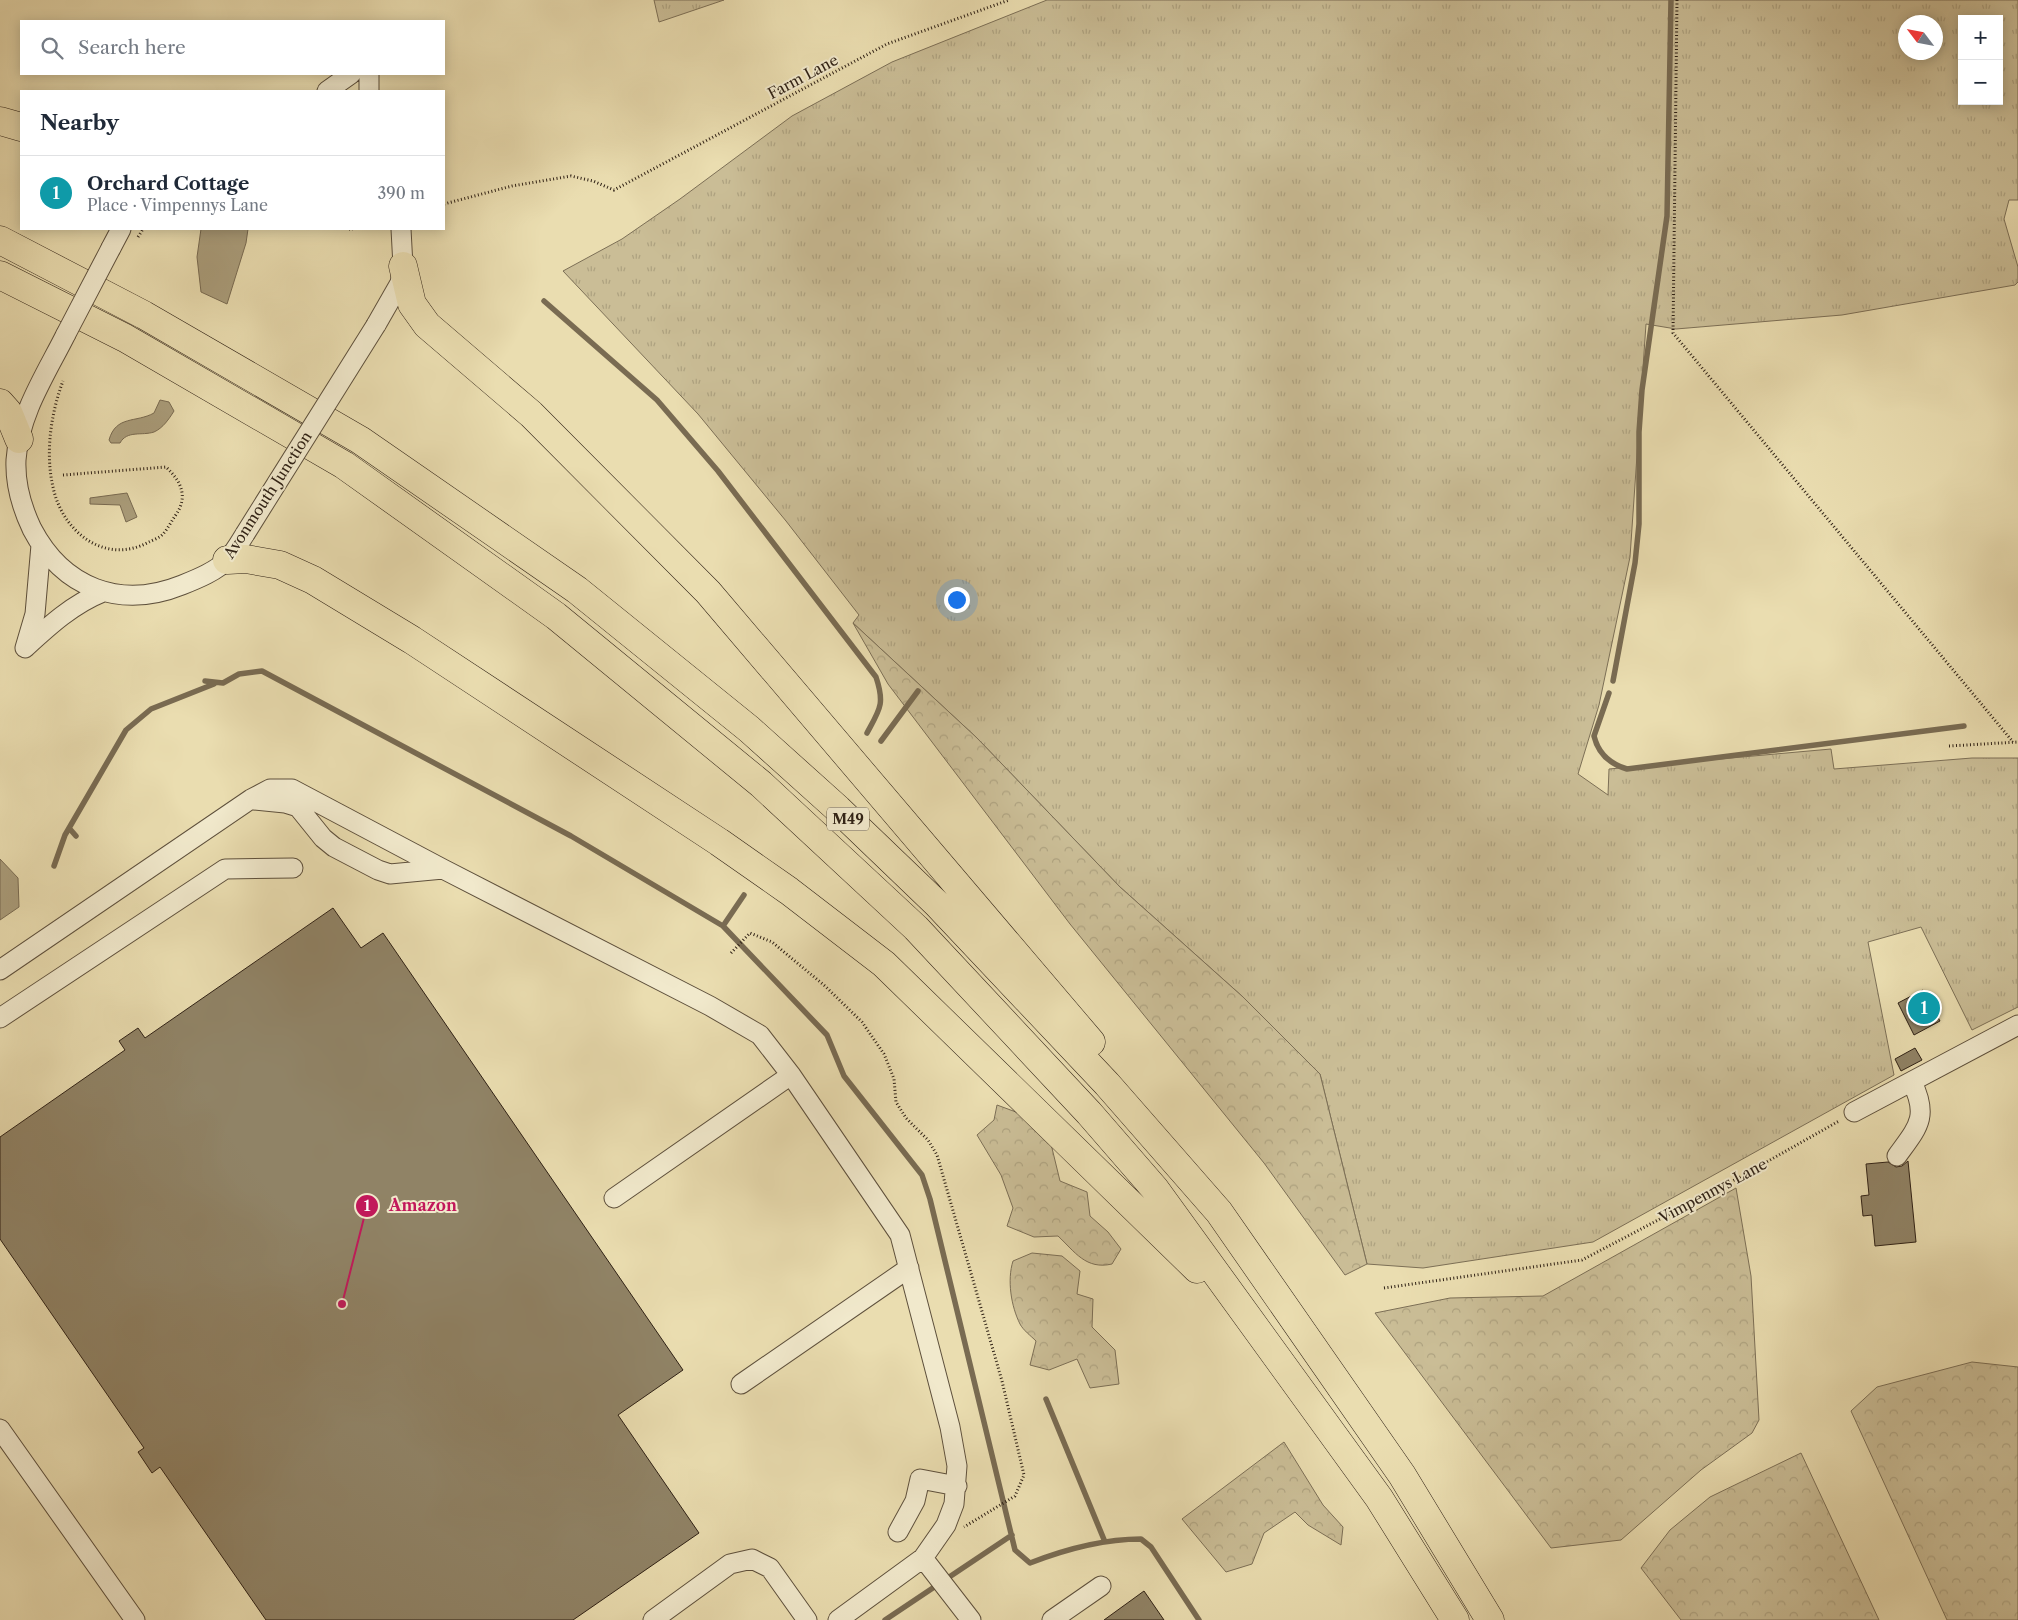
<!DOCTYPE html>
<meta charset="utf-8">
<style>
body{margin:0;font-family:"Libre Caslon Text",serif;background:#f2f2f3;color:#1f2937}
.controls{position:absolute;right:15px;top:15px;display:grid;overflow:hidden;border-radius:0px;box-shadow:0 2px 12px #0003}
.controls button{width:45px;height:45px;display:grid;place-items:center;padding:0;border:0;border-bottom:1px solid #e0e1e3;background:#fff;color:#1f2937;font:25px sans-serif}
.compass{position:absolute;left:1898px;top:15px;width:45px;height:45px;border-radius:50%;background:#fff;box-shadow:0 2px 12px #0003;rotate:302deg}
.you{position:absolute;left:956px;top:599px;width:18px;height:18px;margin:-12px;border:4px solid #fff;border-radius:50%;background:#1a73e8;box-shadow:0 0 0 8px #1a73e833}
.badge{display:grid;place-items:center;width:32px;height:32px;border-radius:50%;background:#111827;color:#fff;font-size:16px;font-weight:700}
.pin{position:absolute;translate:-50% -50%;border:2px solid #fff;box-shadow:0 1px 5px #0006}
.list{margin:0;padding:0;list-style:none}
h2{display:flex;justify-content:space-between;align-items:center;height:65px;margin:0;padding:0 20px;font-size:21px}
h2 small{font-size:16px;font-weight:400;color:#747a83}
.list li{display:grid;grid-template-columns:32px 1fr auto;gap:15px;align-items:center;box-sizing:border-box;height:75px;padding:0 20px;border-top:1px solid #e0e1e3}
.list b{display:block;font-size:19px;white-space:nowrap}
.list p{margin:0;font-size:16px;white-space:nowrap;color:#747a83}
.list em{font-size:16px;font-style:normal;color:#747a83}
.icon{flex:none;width:28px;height:28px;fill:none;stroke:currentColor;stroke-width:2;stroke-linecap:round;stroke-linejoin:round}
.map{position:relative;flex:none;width:2018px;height:1620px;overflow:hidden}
.search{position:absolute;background:#fff;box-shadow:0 2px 12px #0003;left:20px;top:20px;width:425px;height:55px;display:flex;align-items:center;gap:12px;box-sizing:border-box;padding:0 18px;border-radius:0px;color:#747a83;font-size:19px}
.panel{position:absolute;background:#fff;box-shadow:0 2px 12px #0003;left:20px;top:90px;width:425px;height:140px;border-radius:0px}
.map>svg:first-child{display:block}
.grass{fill:url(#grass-tufts);stroke:#7c6f56;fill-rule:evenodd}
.forest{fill:url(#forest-crowns);stroke:#7c6f56}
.water{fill:#aa9d7b;stroke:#796b52}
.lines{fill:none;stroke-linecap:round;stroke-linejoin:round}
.stream{stroke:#796b52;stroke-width:5.5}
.building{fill:#908366;stroke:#2f2115}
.minor-casing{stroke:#5e503c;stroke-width:21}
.highway-casing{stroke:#2f2115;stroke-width:29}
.path{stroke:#2f2115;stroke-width:3;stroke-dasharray:1 2.5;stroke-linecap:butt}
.minor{stroke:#f1e9cc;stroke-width:19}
.highway{stroke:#eaddb0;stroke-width:28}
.minor-bridge-casing{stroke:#5e503c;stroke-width:21;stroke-linecap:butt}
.minor-bridge{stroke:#f1e9cc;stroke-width:19}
.labels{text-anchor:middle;stroke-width:4;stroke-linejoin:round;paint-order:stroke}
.shield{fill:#f1e9cc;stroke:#695d4c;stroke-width:1}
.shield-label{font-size:14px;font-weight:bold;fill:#2f2115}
.street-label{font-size:15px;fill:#2f2115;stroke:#f1e9cc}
.leader{fill:none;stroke:#c2185b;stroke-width:2}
.callout-dot{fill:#c2185b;stroke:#f1e9cc;stroke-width:2}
.mark-label{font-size:15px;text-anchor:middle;font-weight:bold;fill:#fff}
.callout-label{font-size:16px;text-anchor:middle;font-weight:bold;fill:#c2185b;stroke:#f1e9cc;stroke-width:4;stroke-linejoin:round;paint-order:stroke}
</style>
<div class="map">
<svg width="2018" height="1620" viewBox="0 0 2018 1620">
<defs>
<pattern id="grass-tufts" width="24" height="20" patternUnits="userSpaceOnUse" patternTransform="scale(1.25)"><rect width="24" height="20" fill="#cabd96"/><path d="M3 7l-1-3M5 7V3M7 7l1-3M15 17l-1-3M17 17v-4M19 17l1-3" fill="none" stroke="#aea280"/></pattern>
<pattern id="forest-crowns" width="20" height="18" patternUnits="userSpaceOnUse" patternTransform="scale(1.25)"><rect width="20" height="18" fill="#cabd96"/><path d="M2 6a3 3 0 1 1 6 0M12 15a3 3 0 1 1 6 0" fill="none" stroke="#aea280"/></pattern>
</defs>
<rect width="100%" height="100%" fill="#eaddb0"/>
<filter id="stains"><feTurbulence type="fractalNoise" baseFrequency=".004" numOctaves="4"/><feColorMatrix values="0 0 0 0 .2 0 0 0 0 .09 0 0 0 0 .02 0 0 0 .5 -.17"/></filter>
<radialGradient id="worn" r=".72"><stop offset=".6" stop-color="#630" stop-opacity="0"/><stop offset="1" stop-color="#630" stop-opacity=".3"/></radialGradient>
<!-- grass -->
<path class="grass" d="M654,0H724L659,22Z
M1047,0H2018V200H2009L2004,219L2018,267V282L2015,285L1842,315L1676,329L1646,324L1630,557L1599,705L1578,774L1608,795L1609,769L1831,749L1834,769L1972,758H2018V1007L1972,1030L1921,927L1868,942L1894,1075L1593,1242L1423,1268L1367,1264L1320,1074L1243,997L1120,887L977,738L853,623L859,615L786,521L698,414L563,271L622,239L680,199L792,116L892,62ZM1962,19H1999V101H1962ZM1906,22H1936V52H1906Z"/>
<!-- forest -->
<path class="forest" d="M853,623L977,738L1120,887L1243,997L1320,1074L1367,1264L1345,1275L1264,1163L1070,924L888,684Z
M997,1105L1016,1112L1051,1144L1060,1181L1087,1192L1090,1216L1108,1232L1121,1249L1112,1264C1086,1270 1075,1252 1058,1236L1034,1237L1007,1226L1013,1208L1001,1175L977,1135L994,1120Z
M1736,1188L1751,1276L1759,1420L1752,1433L1701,1470L1621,1540L1551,1548L1375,1313L1450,1298L1543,1296Z
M1032,1253L1062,1256L1080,1271L1077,1294L1093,1299L1092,1327L1115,1350L1119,1384L1090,1388L1077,1359L1049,1370L1030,1365L1036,1341C1031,1336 1023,1330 1020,1324C1011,1306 1007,1280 1013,1261Z
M1972,1362L2018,1367V1620H1947L1851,1411L1877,1387Z
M1284,1442L1323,1505L1343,1527L1341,1545L1308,1525L1295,1512L1264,1533L1252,1564L1226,1572L1182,1519Z
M1801,1453L1879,1620H1681L1641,1568L1670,1530L1710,1497Z"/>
<!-- water -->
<path class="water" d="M201,229H248L246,243L227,304L201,292L197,257Z
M160,400L169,402L174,411C169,419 163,428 154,432C142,436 127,430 120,443H111L109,440C116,415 136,423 154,413Z
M127,493L137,517L126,522L120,505L90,504V498Z
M0,859L18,878L19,907L0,920Z"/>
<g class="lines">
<!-- stream -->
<path class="stream" d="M544,301L657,400L718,471L876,677C885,704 880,709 867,733
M205,681L223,683L239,674L262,671L571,836L723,926L827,1035L844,1076L922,1175L930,1199L1015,1550L1030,1563C1066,1549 1103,1539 1141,1539L1151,1547L1199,1620
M1613,681L1635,563L1639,524V432L1642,390L1667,216L1671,0
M1609,693L1594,736C1598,753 1610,764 1627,769L1964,726
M881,741L918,691
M69,828L76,836
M54,866L65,835L126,730L151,709L214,684
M723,926L744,895
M1046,1399L1105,1542
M885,1620L1012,1535"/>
</g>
<!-- building -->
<path class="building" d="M333,908L361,948L383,933L683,1370L618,1415L699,1533L573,1620H266L160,1467L152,1473L138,1452L144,1448L0,1239V1137L125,1050L119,1041L138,1028L145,1038Z
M1923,990L1940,1021L1914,1035L1898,1003Z
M1915,1048L1922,1060L1901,1071L1895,1059Z
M1908,1161L1916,1242L1875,1246L1872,1215L1863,1216L1861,1196L1869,1195L1866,1164L1888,1162L1896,1167L1902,1166Z
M1144,1591L1164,1620H1104Z"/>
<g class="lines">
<!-- minor casing -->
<g class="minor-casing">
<path id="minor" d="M327,91L351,74
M369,91V74
M111,248L121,229
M376,325L400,283L403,266L401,229
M66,334C46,374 19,414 16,460C15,484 22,508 32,529C63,588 120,610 182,585C197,579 217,571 228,559C235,551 240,542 245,534
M26,647C50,625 73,604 103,592
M25,648L35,614L41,545
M254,800L285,803L298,807L323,838L334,847L378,870L390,874L443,869
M0,970L251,799L270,789H292L443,869L710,1006L760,1035L791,1075L900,1235L950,1427L957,1466L954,1504L946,1525L923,1558L838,1620
M0,1018L225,869L293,868
M1854,1112L2018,1025
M1897,1156C1918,1127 1929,1117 1912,1082
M614,1198L791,1075
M741,1384L909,1268
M0,1429L135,1620
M898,1532L915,1501L920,1479L957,1486
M923,1558L971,1620
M653,1620L730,1564L752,1559L770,1568L807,1620
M1052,1620L1101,1586"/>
</g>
<!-- highway casing -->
<g class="highway-casing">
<path id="highway" d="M0,121L21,127
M0,240L144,315L360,440L577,590L749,729L838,809L937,904L1107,1084L1219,1212L1402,1475L1490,1620
M403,266L412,304L427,325L531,414L708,592L1091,1042
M0,275L125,338L344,465L556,616L761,784L916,928L1089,1113L1155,1189L1379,1498L1455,1620
M0,403L8,412L19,439
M227,560L246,559L280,565L313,580L412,640L719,842L789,891L884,964L1197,1269"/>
</g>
<!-- path -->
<path class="path" d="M1677,0L1673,333L2013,742
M444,204L512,186L571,176L593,181L614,190L887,44L1009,0
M349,229H353
M138,237L143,229
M63,475L166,467C181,481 189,497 175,516C171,522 167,530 162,535C159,538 153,540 149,542C104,566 62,531 53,487C45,453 51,413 63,381
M1949,746L2018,742
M731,953L750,933L772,942L825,986L862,1022L884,1054L894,1079L896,1102L906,1118L928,1140L937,1155L1002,1381L1024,1475L1015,1496L964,1527
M1384,1288L1582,1260L1740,1177L1839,1121"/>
<!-- minor -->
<use href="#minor" class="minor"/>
<!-- highway -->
<use href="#highway" class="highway"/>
<!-- minor-bridge casing -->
<g class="minor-bridge-casing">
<path id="minor-bridge" d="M66,334L111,248
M245,534L376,325"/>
</g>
<!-- minor-bridge -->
<use href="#minor-bridge" class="minor-bridge"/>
</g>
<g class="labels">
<!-- shield labels -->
<rect class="shield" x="827" y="807.5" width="42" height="23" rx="4"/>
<g class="shield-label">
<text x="848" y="824">M49</text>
</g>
<!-- street labels -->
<g class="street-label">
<text transform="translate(803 77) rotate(-28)" y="5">Farm Lane</text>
<text transform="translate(268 495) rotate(-57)" y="5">Avonmouth Junction</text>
<text transform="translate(1713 1191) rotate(-28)" y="5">Vimpennys Lane</text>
</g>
</g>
<!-- callouts -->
<path class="leader" d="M342 1304L367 1206"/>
<g class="callout-dot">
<circle cx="342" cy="1304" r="5"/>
<circle cx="367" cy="1206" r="12"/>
</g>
<g class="mark-label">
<text x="367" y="1211">1</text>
</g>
<g class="callout-label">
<text x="423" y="1211">Amazon</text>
</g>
<rect width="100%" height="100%" filter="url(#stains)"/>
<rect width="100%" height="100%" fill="url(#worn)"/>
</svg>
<div class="controls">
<button>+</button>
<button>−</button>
</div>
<svg class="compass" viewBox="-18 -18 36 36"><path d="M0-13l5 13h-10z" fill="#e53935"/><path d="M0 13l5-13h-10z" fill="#747a83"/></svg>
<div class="you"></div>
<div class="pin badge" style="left:1924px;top:1008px;background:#0f9aa8">1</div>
<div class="search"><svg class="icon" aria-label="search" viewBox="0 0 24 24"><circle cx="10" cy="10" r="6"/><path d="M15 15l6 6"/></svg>Search here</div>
<section class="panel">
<h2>Nearby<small></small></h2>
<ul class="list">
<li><span class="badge" style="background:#0f9aa8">1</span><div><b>Orchard Cottage</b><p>Place · Vimpennys Lane</p></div><em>390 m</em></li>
</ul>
</section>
</div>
